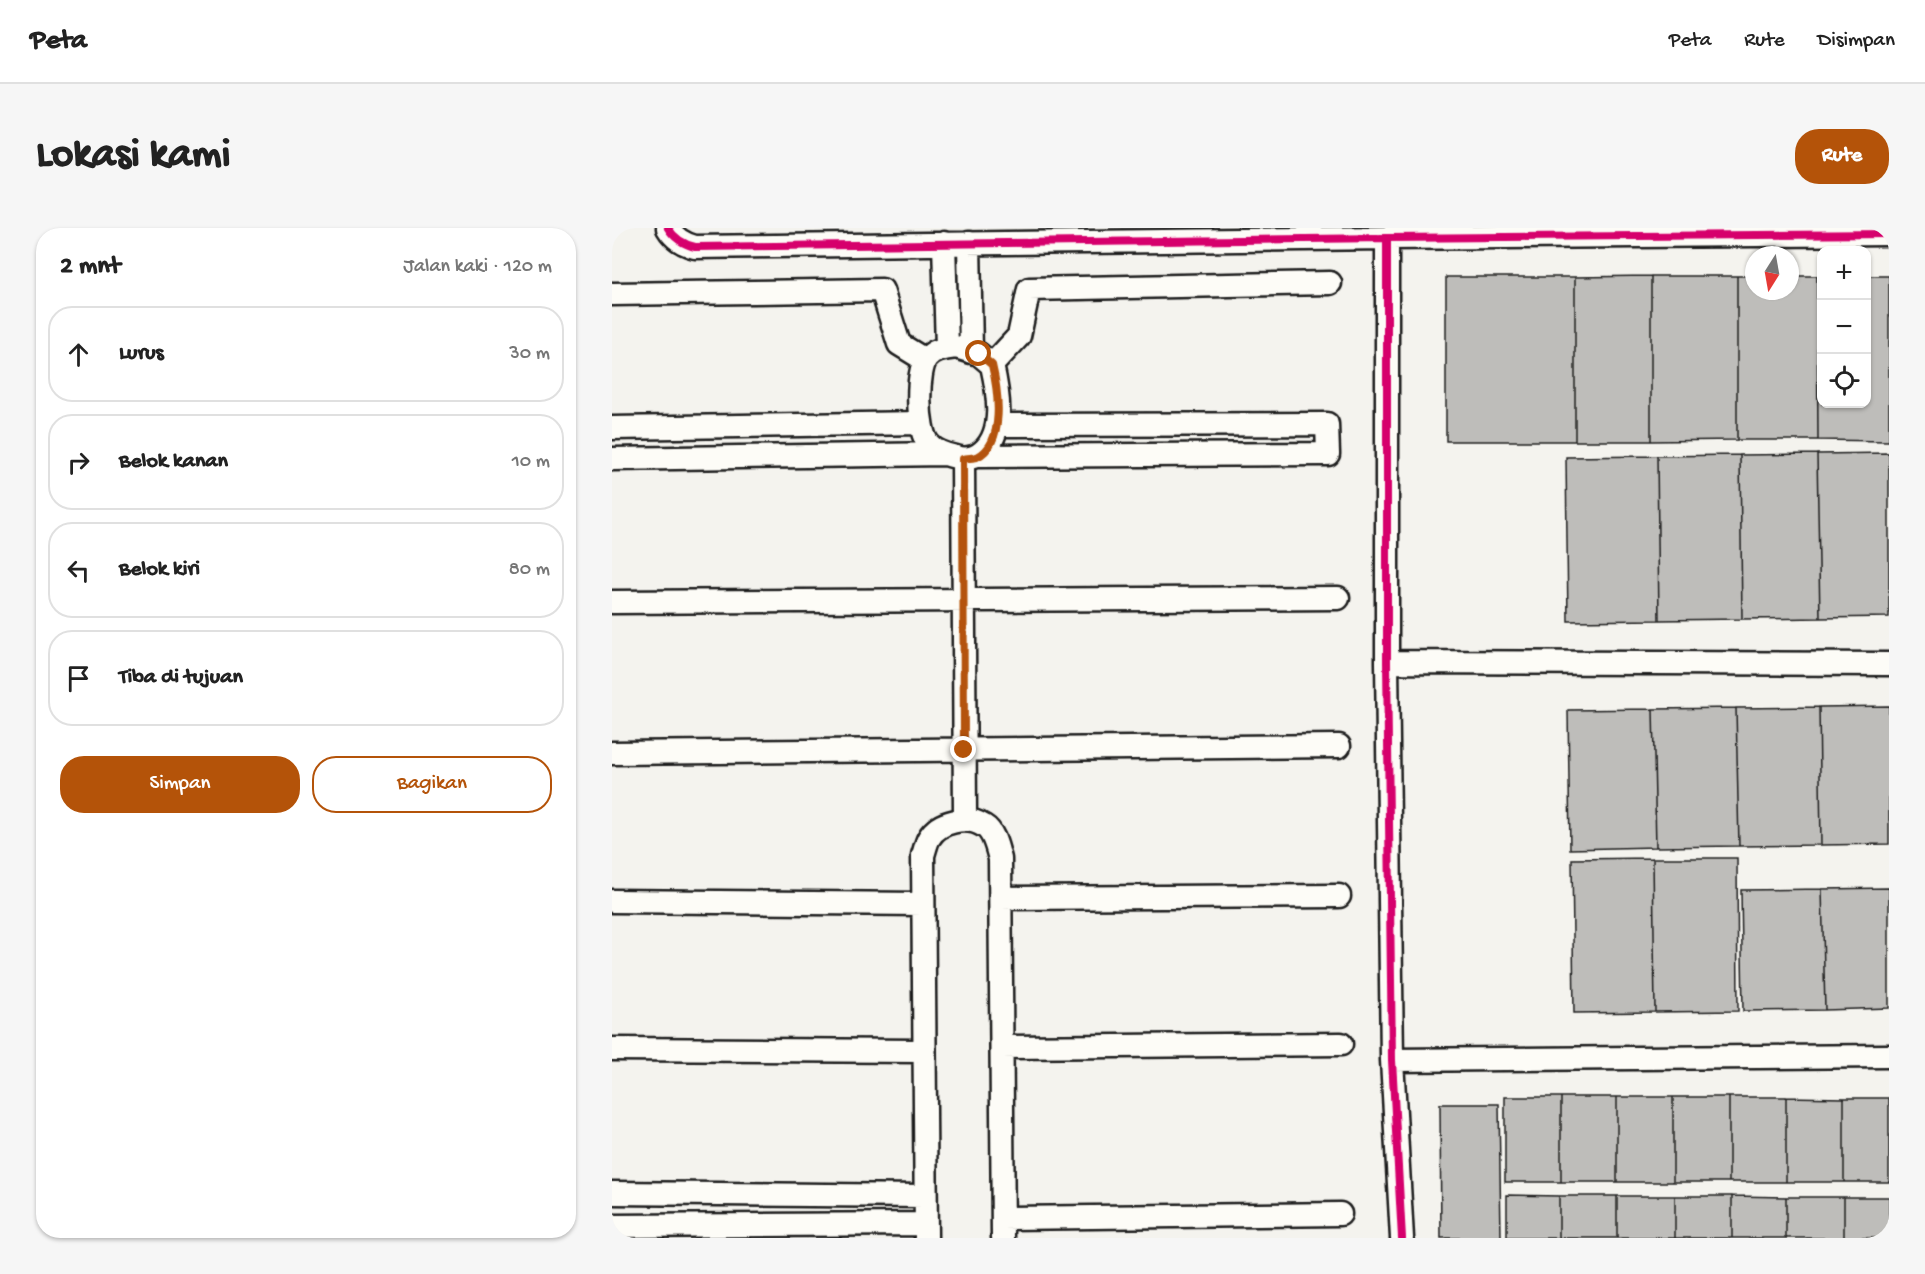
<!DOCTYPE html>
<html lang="id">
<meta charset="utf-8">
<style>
body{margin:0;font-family:"Gochi Hand",sans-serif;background:#f6f6f6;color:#222}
.controls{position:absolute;right:18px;top:18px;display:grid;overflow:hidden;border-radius:12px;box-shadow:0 2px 4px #0004}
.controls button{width:54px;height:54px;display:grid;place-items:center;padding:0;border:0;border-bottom:2px solid #e0e0e0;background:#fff;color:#222;font:30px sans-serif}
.compass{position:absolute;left:1133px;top:18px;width:54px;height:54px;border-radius:50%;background:#fff;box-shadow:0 2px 4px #0004;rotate:191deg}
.stop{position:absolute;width:18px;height:18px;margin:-14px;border:4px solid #b45309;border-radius:50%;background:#fff}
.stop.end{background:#b45309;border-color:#fff;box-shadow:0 2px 6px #0008}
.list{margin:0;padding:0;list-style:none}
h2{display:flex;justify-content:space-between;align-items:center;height:78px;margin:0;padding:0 24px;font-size:26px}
h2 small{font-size:20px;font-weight:400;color:#767676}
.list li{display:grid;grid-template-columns:39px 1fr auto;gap:18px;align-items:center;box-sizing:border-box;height:96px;margin:0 12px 12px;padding:0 12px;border:2px solid #e0e0e0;border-radius:24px}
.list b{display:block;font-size:22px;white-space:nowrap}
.list em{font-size:20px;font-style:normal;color:#767676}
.actions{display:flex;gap:12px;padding:18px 24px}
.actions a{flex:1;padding:14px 0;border:2px solid #b45309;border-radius:24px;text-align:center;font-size:21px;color:#b45309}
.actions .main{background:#b45309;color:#fff}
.icon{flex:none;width:33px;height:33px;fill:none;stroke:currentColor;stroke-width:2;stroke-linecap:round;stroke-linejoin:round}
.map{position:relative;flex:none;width:1277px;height:1010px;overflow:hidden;border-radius:24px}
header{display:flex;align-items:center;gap:36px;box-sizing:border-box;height:84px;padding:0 30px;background:#fff;border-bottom:2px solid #e0e0e0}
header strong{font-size:28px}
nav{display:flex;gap:33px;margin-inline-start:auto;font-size:21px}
.intro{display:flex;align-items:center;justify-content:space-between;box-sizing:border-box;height:144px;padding:0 36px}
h1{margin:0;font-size:42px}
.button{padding:15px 27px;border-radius:24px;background:#b45309;color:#fff;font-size:21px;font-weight:700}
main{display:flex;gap:36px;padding:0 36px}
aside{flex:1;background:#fff;border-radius:24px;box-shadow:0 2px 4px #0004}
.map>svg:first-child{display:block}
.building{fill:#bebdba;stroke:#1c1c1c;stroke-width:1.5}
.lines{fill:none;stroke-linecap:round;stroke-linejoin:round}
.street-casing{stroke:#1c1c1c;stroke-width:27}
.street{stroke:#fdfcf7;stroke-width:22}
.cycleway-casing{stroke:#fdfcf7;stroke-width:11}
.cycleway{stroke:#d6006c;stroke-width:8}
.route{stroke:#b45309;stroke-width:8}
</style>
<header>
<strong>Peta</strong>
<nav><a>Peta</a><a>Rute</a><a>Disimpan</a></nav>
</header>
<div class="intro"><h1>Lokasi kami</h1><a class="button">Rute</a></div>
<main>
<aside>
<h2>2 mnt<small>Jalan kaki · 120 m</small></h2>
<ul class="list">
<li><svg class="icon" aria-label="ahead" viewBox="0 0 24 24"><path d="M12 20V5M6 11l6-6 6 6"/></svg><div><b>Lurus</b></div><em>30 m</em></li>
<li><svg class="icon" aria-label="right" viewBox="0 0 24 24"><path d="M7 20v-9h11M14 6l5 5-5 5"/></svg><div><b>Belok kanan</b></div><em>10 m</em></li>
<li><svg class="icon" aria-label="left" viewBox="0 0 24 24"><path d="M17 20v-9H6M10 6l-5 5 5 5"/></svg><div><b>Belok kiri</b></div><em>80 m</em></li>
<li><svg class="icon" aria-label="arrive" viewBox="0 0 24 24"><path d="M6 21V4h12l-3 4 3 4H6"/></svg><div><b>Tiba di tujuan</b></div></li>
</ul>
<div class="actions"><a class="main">Simpan</a><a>Bagikan</a></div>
</aside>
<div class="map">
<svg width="1277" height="1010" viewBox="0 0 1277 1010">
<rect width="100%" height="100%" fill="#f4f3ee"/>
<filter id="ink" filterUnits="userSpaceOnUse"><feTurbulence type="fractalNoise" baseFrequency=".0167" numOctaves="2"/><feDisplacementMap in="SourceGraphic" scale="12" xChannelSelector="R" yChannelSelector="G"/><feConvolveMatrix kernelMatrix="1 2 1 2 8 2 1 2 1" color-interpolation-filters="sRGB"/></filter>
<g filter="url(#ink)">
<!-- building -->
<path class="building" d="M1039,48V213H963V49Z
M1039,48H1125V212L1039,213Z
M1125,48H1142V63H1178V48H1205L1206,212H1125Z
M1205,48H1210V176H1254V48H1277V213L1206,212Z
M834,49H963V213H834Z
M1277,225V389L1208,390L1205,226Z
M1205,226L1208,390L1130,391L1128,227Z
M1128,227L1130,391L1047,392L1045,228Z
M1045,228L1047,392L956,393L954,229Z
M1277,478V616L1209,617L1207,479Z
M1207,479L1209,617L1127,618L1124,480Z
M1124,480L1127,618L1044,619L1041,481Z
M1041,481L1044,619L958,621L956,482Z
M1041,630H1125L1126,783L1043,784Z
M1041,630L1043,784L962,785L960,631Z
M1277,660V780L1213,782L1210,661Z
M1210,661L1213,782L1131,783L1129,662Z
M893,869H949V954H893Z
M949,869H1005V954H949Z
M1005,869H1061V954H1005Z
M1061,869H1117V954H1061Z
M1117,869H1174V954H1117Z
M1174,869L1232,870V954H1174Z
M1232,870H1277V954H1232Z
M828,876H887L889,1010H829Z
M895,967L947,968V1010H895Z
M947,968H1005V1010H947Z
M1005,968H1063V1010H1005Z
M1063,968H1120V1010H1063Z
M1120,968L1174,969V1010H1120Z
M1174,969H1232V1010H1174Z
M1232,969H1277V1010H1232Z"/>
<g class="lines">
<!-- street casing -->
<g class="street-casing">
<path id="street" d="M56,0C62,10 71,16 83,19L775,10L1277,6
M775,10V434L780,832L790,1010
M332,15L335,120
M357,15L359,124
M0,66L270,62L287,116L313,132
M344,119L367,126L380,137C386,164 394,204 370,224C363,230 353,232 344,229C335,227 322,223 316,215C305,202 304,142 315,130C323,121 333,121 344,119Z
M380,137L407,108L417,61L718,55
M0,200L309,195
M365,228L716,226L715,196L385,197
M0,231L333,226
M351,231L353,591
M0,374L726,370
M775,434L1277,436
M0,525L727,518
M389,670L727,668
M0,673L311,676
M390,819L729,816
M0,821L312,823
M780,832L1277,828
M0,965L312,968
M391,990L728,986
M0,998L312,996
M314,1010L311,627C313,622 314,615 317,610C327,593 355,587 372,598C382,604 385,620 388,631L391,1010"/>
</g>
<!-- street -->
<use href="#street" class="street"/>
<!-- cycleway casing -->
<g class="cycleway-casing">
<path id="cycleway" d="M56,0C62,10 71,16 83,19L775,10L1277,6
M775,10V434L780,832L790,1010"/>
</g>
<!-- cycleway -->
<use href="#cycleway" class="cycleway"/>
</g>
</g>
<g class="lines" filter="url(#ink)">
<!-- route -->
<path class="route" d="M352,522L351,231C355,230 361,230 365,229C394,215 386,162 380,137L367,126"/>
</g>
</svg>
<div class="controls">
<button>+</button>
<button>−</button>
<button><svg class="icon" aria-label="locate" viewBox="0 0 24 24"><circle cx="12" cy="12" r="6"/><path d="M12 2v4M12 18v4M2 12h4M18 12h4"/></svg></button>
</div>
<svg class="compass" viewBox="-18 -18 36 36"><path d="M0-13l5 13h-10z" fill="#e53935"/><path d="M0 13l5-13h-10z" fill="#767676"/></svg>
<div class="stop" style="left:367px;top:126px"></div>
<div class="stop end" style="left:352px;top:522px"></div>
</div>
</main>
